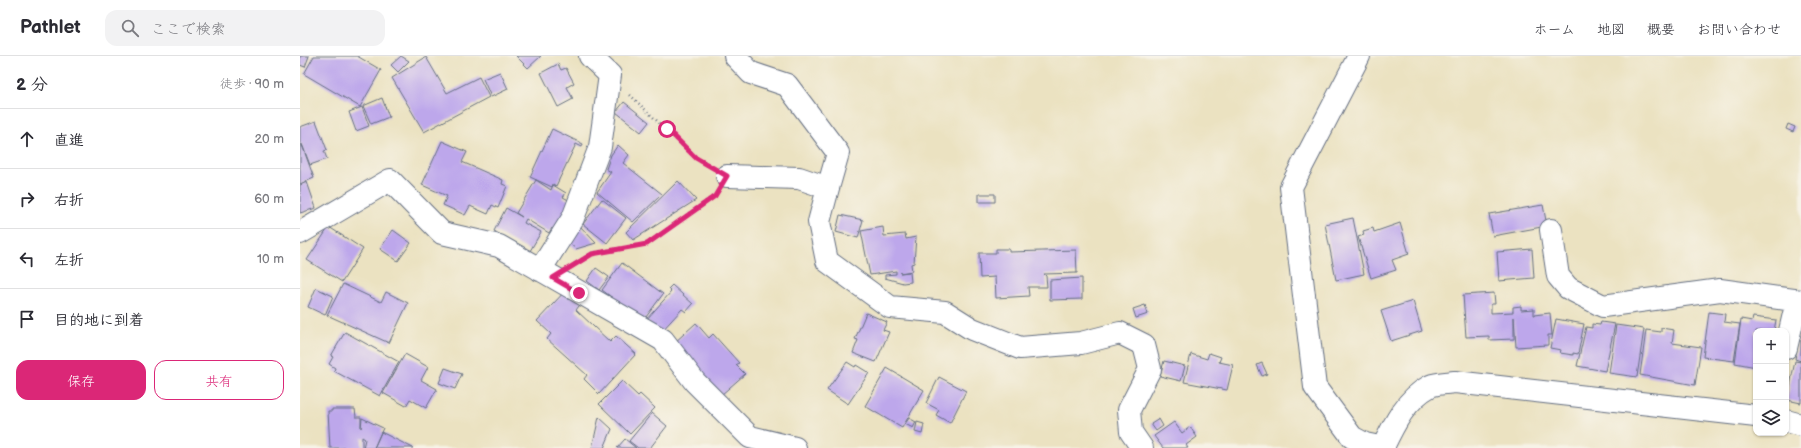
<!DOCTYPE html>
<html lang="ja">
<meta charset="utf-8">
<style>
body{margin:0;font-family:"Balsamiq Sans","Klee One",sans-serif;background:#f2f2f3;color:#2b2b33}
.controls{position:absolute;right:12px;bottom:12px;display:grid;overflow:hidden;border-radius:8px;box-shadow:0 1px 3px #0004}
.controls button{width:36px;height:36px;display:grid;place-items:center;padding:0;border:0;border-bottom:1px solid #e1e1e2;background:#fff;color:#2b2b33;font:20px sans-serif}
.stop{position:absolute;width:12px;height:12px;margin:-9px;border:3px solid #db2777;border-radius:50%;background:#fff}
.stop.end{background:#db2777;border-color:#fff;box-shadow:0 1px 4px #0008}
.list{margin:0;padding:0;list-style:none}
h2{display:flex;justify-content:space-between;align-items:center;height:52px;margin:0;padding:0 16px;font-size:17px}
h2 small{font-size:13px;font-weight:400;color:#7c7c81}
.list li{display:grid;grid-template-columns:26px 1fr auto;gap:12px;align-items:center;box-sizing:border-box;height:60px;padding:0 16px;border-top:1px solid #e1e1e2}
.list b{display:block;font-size:15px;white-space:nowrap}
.list em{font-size:13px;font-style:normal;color:#7c7c81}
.actions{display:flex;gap:8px;padding:12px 16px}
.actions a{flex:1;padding:9px 0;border:1px solid #db2777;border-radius:12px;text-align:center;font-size:14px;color:#db2777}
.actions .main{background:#db2777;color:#fff}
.icon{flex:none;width:22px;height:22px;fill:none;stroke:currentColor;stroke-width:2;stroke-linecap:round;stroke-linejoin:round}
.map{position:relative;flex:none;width:1501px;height:392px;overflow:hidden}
header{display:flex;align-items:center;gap:24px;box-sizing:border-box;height:56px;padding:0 20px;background:#fff;border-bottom:1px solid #e1e1e2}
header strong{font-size:19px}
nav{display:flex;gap:22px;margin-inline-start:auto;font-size:14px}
.search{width:280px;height:36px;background:#f2f2f3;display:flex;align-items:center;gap:10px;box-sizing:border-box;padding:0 14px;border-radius:12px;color:#7c7c81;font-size:15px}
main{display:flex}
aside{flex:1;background:#fff}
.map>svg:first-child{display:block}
.building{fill:#bda7eb}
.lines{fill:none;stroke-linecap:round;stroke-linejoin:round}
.minor-casing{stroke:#646e81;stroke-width:24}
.path{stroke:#646e81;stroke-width:2.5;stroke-dasharray:1 3;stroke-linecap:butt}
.minor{stroke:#fff;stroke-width:22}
.route{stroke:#db2777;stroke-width:5}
</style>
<header>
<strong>Pathlet</strong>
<div class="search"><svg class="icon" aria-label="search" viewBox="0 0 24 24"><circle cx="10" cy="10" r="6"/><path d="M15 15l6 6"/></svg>ここで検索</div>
<nav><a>ホーム</a><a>地図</a><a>概要</a><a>お問い合わせ</a></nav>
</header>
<main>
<aside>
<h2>2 分<small>徒歩 · 90 m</small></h2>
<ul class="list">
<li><svg class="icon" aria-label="ahead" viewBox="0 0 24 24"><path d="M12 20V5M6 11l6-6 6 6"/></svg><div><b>直進</b></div><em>20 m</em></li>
<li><svg class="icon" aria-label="right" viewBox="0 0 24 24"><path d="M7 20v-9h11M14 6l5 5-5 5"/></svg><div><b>右折</b></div><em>60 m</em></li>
<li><svg class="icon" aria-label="left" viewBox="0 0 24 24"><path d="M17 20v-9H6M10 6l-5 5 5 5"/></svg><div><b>左折</b></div><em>10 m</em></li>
<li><svg class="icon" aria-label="arrive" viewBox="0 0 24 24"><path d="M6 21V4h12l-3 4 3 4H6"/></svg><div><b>目的地に到着</b></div></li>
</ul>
<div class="actions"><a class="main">保存</a><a>共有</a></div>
</aside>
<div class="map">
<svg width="1501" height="392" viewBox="0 0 1501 392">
<rect width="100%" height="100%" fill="#f7f3e8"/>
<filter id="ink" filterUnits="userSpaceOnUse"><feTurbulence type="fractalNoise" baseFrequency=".025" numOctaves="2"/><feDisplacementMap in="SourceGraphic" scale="8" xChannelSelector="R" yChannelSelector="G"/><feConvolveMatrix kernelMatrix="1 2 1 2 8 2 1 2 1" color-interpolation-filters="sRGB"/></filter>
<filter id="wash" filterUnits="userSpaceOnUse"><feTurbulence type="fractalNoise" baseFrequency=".012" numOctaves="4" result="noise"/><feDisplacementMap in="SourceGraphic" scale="16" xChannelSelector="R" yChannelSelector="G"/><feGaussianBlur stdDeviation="0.9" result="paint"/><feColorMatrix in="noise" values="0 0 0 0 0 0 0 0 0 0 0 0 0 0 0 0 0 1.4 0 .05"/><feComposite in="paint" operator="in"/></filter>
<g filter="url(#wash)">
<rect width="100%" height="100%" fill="#ebe2c1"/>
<g id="blocks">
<!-- building -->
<path class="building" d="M0,0H9L5,11L0,9Z
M14,0H57L81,14L60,51L4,18Z
M101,0L109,5L98,16L91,9Z
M216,0H241L228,12Z
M126,1L147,37L179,21L189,41L124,76L92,22Z
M258,8L261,14L266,12L274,27L267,31L273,43L258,51L241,17Z
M200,16L208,33L191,41L183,23Z
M82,42L89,61L71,68L63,50Z
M324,46L349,66L341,76L316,56Z
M62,51L69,70L56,75L49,56Z
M16,65L27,94L24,95L27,103L10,109L2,88L0,89V71Z
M1488,68L1495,71L1493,76L1486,73Z
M252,73L283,88L282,91L276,88L256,130L253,128L252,131L230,121Z
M142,85L167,96L162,106L203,124L202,128L207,130L198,152L192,149L188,158L170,150L165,159L143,149L147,140L122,129Z
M2,89L14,122L0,128V90Z
M318,89L329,99L323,107L362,138L333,166L297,136L311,116L306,113L311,99Z
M236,124L251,134L253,129L266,137L263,141L274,147L256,175L252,172L249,177L226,163L224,167L241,176L230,195L194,175L206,152L222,161L216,157Z
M378,125L396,144L333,184L326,176Z
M7,126L16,152L0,157V129Z
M679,138H695V146H679Z
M302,143L326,162L307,187L283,168Z
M1243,149L1247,170L1193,180L1189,158Z
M540,159L563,164L558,182L536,176Z
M1053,162L1064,218L1036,224L1025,168Z
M1100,167L1109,198L1092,204L1096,214L1071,222L1058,181L1064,179L1063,175L1073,172L1074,176Z
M279,169L296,187L276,193L264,183Z
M29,171L63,193L42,226L7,204Z
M583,171L584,180L605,178L606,183L616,181L614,207L611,208L612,215L600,217L610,216L611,226L603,227L585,222V219L596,218V215L570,219L561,175Z
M93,174L111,187L98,205L80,193Z
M696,193H709V196L776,194L777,217L744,218L746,220L747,231H728L729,240L696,242L695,221L680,222L679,197H696Z
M1232,193L1234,222L1199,225L1197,196Z
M322,207L363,238L343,265L302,234Z
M296,212L309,221L299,234L287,225Z
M782,222V243L750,244V224Z
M43,228L81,246L86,236L108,247L89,287L27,259Z
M372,229L393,248L386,256L382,253L360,277L346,264L371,236L368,233Z
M16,232L33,240L25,259L8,251Z
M268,232L282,246L276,254L310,286L316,280L336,298L299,338L284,323L287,319L247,283L251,278L237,265Z
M1194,237L1195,248H1191V257L1213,256V251L1221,250V254L1234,253V259L1250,257L1252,279H1248V289L1216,291L1214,261V283L1189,284V280L1166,281L1163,239Z
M1113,245L1122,275L1091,285L1081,255Z
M845,249L848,258L836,262L833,253Z
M1409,256L1425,258L1424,266L1440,268L1434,305L1403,301Z
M566,257L587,266L583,274L589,276L576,306L553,297L558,284L555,283Z
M1453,261L1476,264L1474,275H1456V311L1435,307L1441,263L1452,265Z
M1256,263L1284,268L1278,298L1273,297V299L1260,297L1261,294L1250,292Z
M1301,266L1315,268L1305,315L1277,310L1286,271L1292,272V268L1300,269Z
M396,267L409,282L413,278L439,307L436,309L445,318L421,339L374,287Z
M1316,269L1344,273L1337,321L1309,317Z
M1361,272L1374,274L1372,287L1401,291L1395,329L1340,319L1346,274L1361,276Z
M45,276L99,306L80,340L34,315L35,312L29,308L33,301L31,300Z
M1499,284L1501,285V305L1495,303Z
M909,297L921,301L919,306L933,309L927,334L884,326L891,298L907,303Z
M105,298L128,311L121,324L137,333L126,352L110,343L106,350L83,337Z
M864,305L885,310L881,325L860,320Z
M1495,305L1501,306V347L1487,344Z
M547,306L555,311L556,309L569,317L548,348L527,334Z
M962,307L967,318L962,320L957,309Z
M145,312L162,318L155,333L139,327Z
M587,312L624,334L602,372L565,350Z
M639,321L666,335L650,367L636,359L639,354L626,347Z
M322,325L338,340L340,338L355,352L330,378L299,348Z
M32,353H55L56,361H61V372L62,362L83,372L74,392L81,376L113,392H63L65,383L62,381V392H30L28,355H32Z
M352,357L367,370L350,392H338L329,385Z
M299,361L312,373L304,392H292Z
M609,362L616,366L613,372L605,368Z
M859,363L863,370L856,375L851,368Z
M617,366L624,368L622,378L615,376Z
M874,366L882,377L890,371L897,381L886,389L888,392H863L854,380Z
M325,383L336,392H317Z"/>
</g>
</g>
<g filter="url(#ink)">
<use href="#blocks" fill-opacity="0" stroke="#646e81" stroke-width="1"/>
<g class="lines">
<!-- minor casing -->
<g class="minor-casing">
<path id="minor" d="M435,0L451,17L487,29L538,97L528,132
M1059,0L991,131L1015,331L1052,381L1065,388L1084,392
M427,120L499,122L528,132L519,166L527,205L590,251L645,256L672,273L720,292L781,287L820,277L844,289L850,313L829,354L831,376L842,392
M1251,174L1258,220L1268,232L1303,250L1420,234L1501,245
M0,177L90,124L142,177L199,190L363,284L395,326L450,381L495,392
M240,214L273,162L300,91L310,19L290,0
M1486,292L1497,245
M1486,365L1501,369
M1083,391C1094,368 1106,343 1130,330C1137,327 1148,327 1155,326L1456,360"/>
</g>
<!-- path -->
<path class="path" d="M330,39L396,102L408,109
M275,208L292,197L347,188L415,139"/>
<!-- minor -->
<use href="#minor" class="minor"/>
</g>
</g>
<g class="lines" filter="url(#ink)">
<!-- route -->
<path class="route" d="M279,237L253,222L292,198L347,188L415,140L427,120L396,102L367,73"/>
</g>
</svg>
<div class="controls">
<button>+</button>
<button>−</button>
<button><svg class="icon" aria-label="layers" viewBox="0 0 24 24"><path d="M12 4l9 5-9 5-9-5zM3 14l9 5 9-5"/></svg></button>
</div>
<div class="stop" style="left:367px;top:73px"></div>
<div class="stop end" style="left:279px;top:237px"></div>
</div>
</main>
